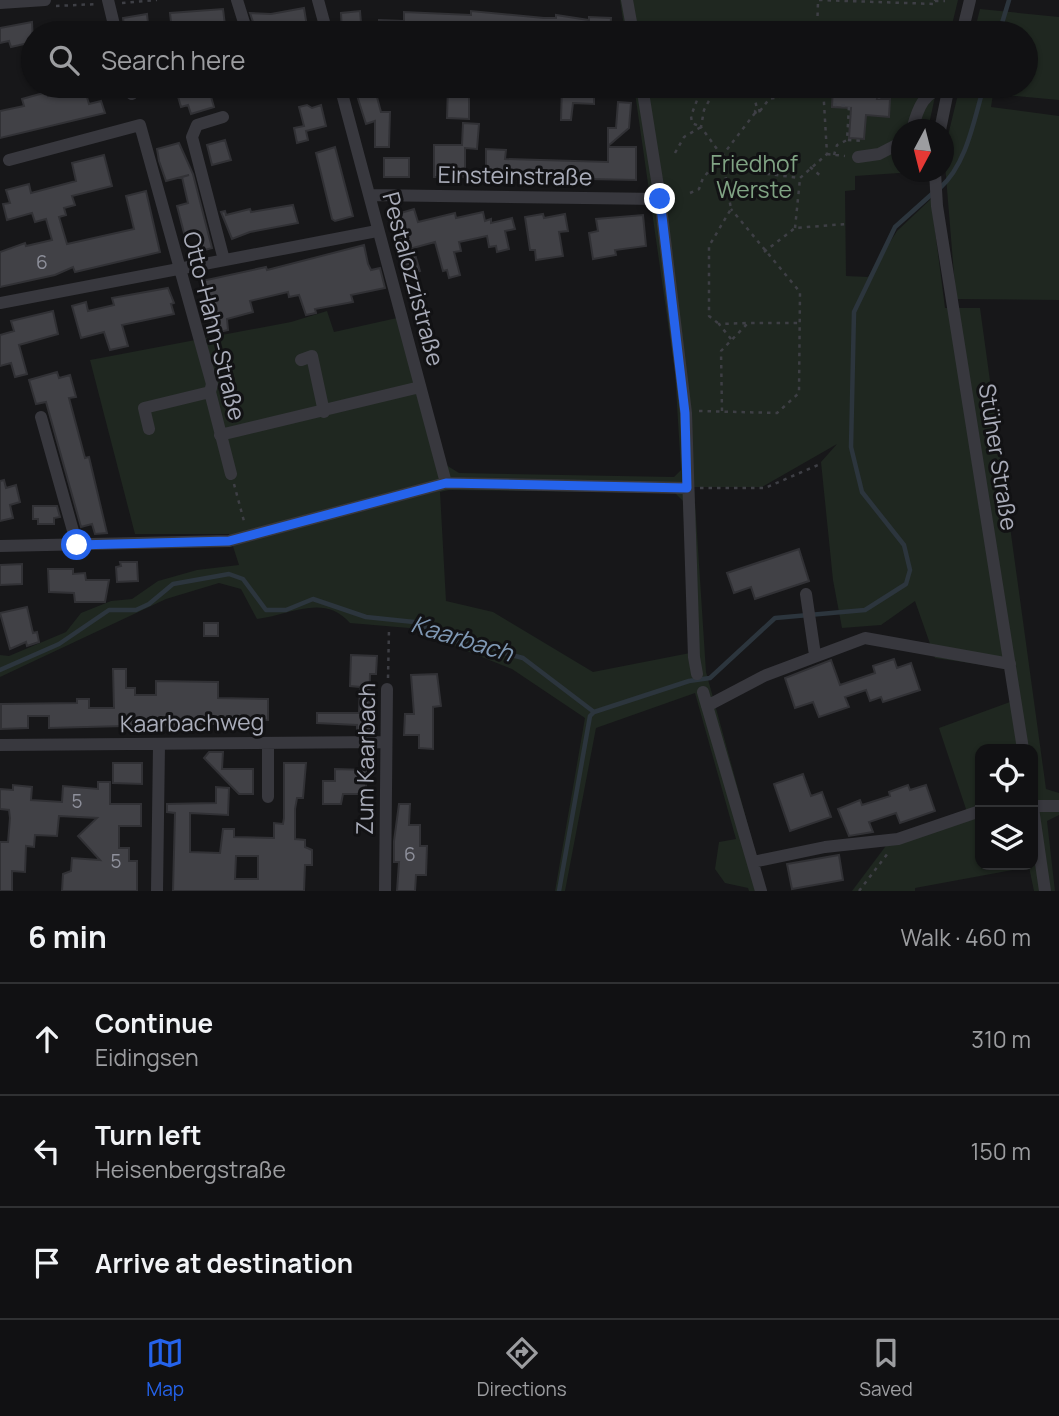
<!DOCTYPE html>
<meta charset="utf-8">
<style>
body{margin:0;font-family:Manrope,sans-serif;background:#1e1f21;color:#f1f3f6}
.controls{position:absolute;right:21px;bottom:21px;display:grid;overflow:hidden;border-radius:14px;box-shadow:0 2px 5px #0004}
.controls button{width:63px;height:63px;display:grid;place-items:center;padding:0;border:0;border-bottom:2px solid #303133;background:#111113;color:#f1f3f6;font:35px sans-serif}
.compass{position:absolute;left:891px;top:119px;width:63px;height:63px;border-radius:50%;background:#111113;box-shadow:0 2px 5px #0004;rotate:187deg}
.stop{position:absolute;width:21px;height:21px;margin:-16px;border:5px solid #2563eb;border-radius:50%;background:#fff}
.stop.end{background:#2563eb;border-color:#fff;box-shadow:0 2px 7px #0008}
.list{margin:0;padding:0;list-style:none}
h2{display:flex;justify-content:space-between;align-items:center;height:91px;margin:0;padding:0 28px;font-size:30px}
h2 small{font-size:23px;font-weight:400;color:#9c9da0}
.list li{display:grid;grid-template-columns:46px 1fr auto;gap:21px;align-items:center;box-sizing:border-box;height:112px;padding:0 28px;border-top:2px solid #303133}
.list b{display:block;font-size:26px;white-space:nowrap}
.list p{margin:0;font-size:23px;white-space:nowrap;color:#9c9da0}
.list em{font-size:23px;font-style:normal;color:#9c9da0}
.icon{flex:none;width:38px;height:38px;fill:none;stroke:currentColor;stroke-width:2;stroke-linecap:round;stroke-linejoin:round}
.map{position:relative;flex:none;width:1059px;height:891px;overflow:hidden}
.search{position:absolute;background:#111113;box-shadow:0 2px 5px #0004;left:21px;right:21px;top:21px;height:77px;display:flex;align-items:center;gap:18px;box-sizing:border-box;padding:0 24px;border-radius:38px;color:#9c9da0;font-size:26px}
.sheet{height:427px;background:#111113}
nav{display:flex;justify-content:space-around;align-items:center;box-sizing:border-box;height:98px;border-top:2px solid #303133;background:#111113;font-size:19px;color:#9c9da0}
nav a{display:grid;justify-items:center;gap:4px}
nav .on{color:#2563eb}
.map>svg:first-child{display:block}
.green{fill:#1f2720;fill-rule:evenodd}
.lines{fill:none;stroke-linecap:round;stroke-linejoin:round}
.stream{stroke:#2c353d;stroke-width:4.5}
.building{fill:#414146;stroke:#313135;stroke-width:2;fill-rule:evenodd}
.path{stroke:#3e3f45;stroke-width:2.5;stroke-dasharray:3.5 5;stroke-linecap:butt}
.minor{stroke:#38383e;stroke-width:12}
.route{stroke:#2563eb;stroke-width:9}
.labels{text-anchor:middle;stroke-width:6;stroke-linejoin:round;paint-order:stroke}
.number-label{font-size:19px;fill:#8f919c}
.park-label{font-size:23px;fill:#80a484;stroke:#121214}
.street-label{font-size:23px;fill:#a9acb9;stroke:#121214}
.water-label{font-size:24px;font-style:italic;fill:#7f98b4;stroke:#121214}
</style>
<div class="map">
<svg width="1059" height="891" viewBox="0 0 1059 891">
<rect width="100%" height="100%" fill="#171719"/>
<!-- green -->
<path class="green" d="M620,0H958L950,33H625Z
M980,9L1059,17V100L993,94L991,107L1059,116V300L956,299L944,152L960,86H1026V33H974Z
M634,86H944L936,92L928,129L902,130V172H914L855,176V190L845,191L846,276L868,277L897,231L931,199L945,308H980L1046,789L1059,793V815L1047,821L1055,891H1034L1029,867L915,888V891H852L891,839L967,812L939,728L1010,702L1004,663L998,667L935,658L915,601L881,625L842,628L833,580L821,462L837,444L762,487H694L706,672L766,891H749L748,888L725,883L715,869L719,842L736,839L695,693L596,728L565,891H555L585,718L512,669L409,628L350,623C324,593 290,615 257,619L241,589L219,583L166,599L0,677V655L9,656L66,632L81,613L111,601L132,599L158,581L197,570L239,565L229,534H135L90,360L291,322L327,311L334,332L406,316L446,465L459,473L674,477L681,470L675,372ZM449,490L675,493L683,501L690,653L593,672L493,612L446,601L440,492ZM980,749H1033V865H980Z"/>
<g class="lines">
<!-- stream -->
<path class="stream" d="M999,33L1009,0
M940,188C967,164 974,119 984,86
M0,670L59,644L109,610H136L149,604L173,584L229,574L243,579L266,610H286L313,599L366,617L414,622L463,644H489L500,652L523,658L594,712L689,681L710,678L775,618L865,610L906,584L910,570L904,545L862,492L851,447L854,312L895,227L933,193
M559,891L590,716L594,712"/>
</g>
<!-- building -->
<path class="building" d="M304,8L308,33H287V29L256,31L250,13L271,14Z
M223,9L226,33L172,32L170,13Z
M360,11L361,23H379V20L404,21V12L471,15V11L544,18H556V15L589,20V17L611,18L610,33H342L341,13Z
M147,14L149,33H125L123,18Z
M32,22L33,42L11,47L9,41L0,43V28Z
M175,86H208L214,107L191,114L188,105L181,107Z
M354,86H374L381,112H390L389,147H375V121L366,124Z
M448,86H469V119L447,118Z
M562,86H613V97L594,96V104L573,103L571,120H561Z
M833,86H878L877,99H890L889,117L866,115L864,139L849,138L851,108L832,107Z
M84,87L89,104L101,101L105,113L0,138V111L24,106L22,99L47,92L48,96Z
M618,102L631,103L629,128L608,146V128H616Z
M307,105L312,108L321,105L326,126L306,131L308,140L297,143L294,128L304,126L299,107Z
M463,123L479,124L477,149L465,148V177H434V145H462Z
M225,140L231,160L212,165L207,145Z
M179,143L193,174L212,248L201,251L196,234L185,237L177,206L188,203L182,177L189,175L166,181L159,161L157,149Z
M335,147L353,216L335,221L332,219L316,153Z
M608,147H636V180L539,178L532,176V172L505,171V179H486V149L506,150L505,159L608,162Z
M104,155L112,186L72,196L75,205L64,208L66,215L59,217L67,244L134,229L126,196L146,191L160,252L75,272L73,267L55,275L0,287V252L25,243L26,246L52,240L46,219L35,222L32,213L7,220L3,204L10,203L6,190L29,184L31,193L76,181L72,163Z
M384,158H409V177H384Z
M293,205L298,223L250,232L232,239L221,212L225,211L226,215L250,209L251,212Z
M414,209L418,222L455,213L456,218L483,212L485,221L491,219V223L512,218L515,229L505,231L509,249L497,252L496,246L489,247L487,236L459,242L461,251L454,252L460,275L449,278L447,270L443,271L435,242L413,248L420,271L408,274L391,216Z
M543,214L544,218L565,214L568,231L559,232L563,256L536,260L535,250H530L525,217Z
M643,215L646,246L615,250L616,255L593,259L589,233L598,231L596,219Z
M364,245L368,264L371,270L380,268L385,288L351,295L353,302L315,309L316,313L306,315L299,295L289,297L288,292L250,301L253,312L227,319L228,330L215,333L202,281L266,267L267,270Z
M168,288L174,303L171,304L174,314L122,325L128,346L110,350L104,332L81,338L72,306L86,302L88,311L114,305L112,298Z
M53,311L58,334L19,345L27,374L15,377L11,363L0,366V335L14,331L11,321Z
M57,372L59,378L70,375L76,397L69,398L85,458L89,457L107,533L95,534L92,524L81,527L46,402L36,404L29,380Z
M4,480L6,488L16,485L20,502L10,505L13,518L0,521V481Z
M33,506H57L60,517L54,518V524H38V519H33Z
M799,549L809,581L755,599L751,587L734,593L727,573Z
M120,562H137L138,581L117,582L116,567L121,566Z
M22,564V584L0,585V565Z
M48,569H73V574L85,573L86,580H109L105,602H75L74,593L49,592Z
M27,607L33,633L37,632L39,642L27,646L26,642L10,649L0,613Z
M204,623H218V636H204Z
M351,655L377,656L376,674H370L369,713L375,714L374,733L357,732V725L317,723V713H359L360,687L350,686Z
M894,659L897,668L911,663L920,690L883,702L881,697L870,701L866,690L845,697L849,707L819,717L813,702L795,708L785,678L831,660L840,685L875,673L873,666Z
M113,669H126V688H135V695H156V681L218,682V698L268,699V720L216,721V724H186V727L163,725L49,728V716H28V728L1,729V704L77,703V699H89V708H114Z
M437,674L441,706L433,707V749L419,748V735H404L405,714H414L411,675Z
M209,752H223L222,769H253V794H239L204,758Z
M113,763H142V784L113,783Z
M284,763H306L303,798H297L295,809V839L305,840V847L312,850V865H305L304,891H173L175,813L167,812V804L216,803V787L229,788L228,815L190,813V852L220,853L223,829H234V837L274,838V823L283,824L284,818ZM236,856H258V879H235Z
M335,769L366,770V794H343L341,804H323V781H335Z
M803,774L811,796L822,792L831,817L790,831L774,784Z
M98,782H110V804H141V826H119V848H129V861H137V891H62L63,874L71,871L72,858L100,860L78,836L97,818L59,816L57,836L35,835L34,847L26,846L25,872L12,871V891H0V842H8L10,818L9,810L0,809V789L13,790V785L32,787L31,800L62,802L63,786L98,789Z
M908,785L910,790L926,785L935,811L900,823L896,813L869,822L873,832L849,836L838,809L860,800L862,805L890,796L889,792Z
M399,804H410L409,825H420V846H427L426,875H416L415,891H397L399,862H394V841Z
M839,855L843,880L792,889L787,864Z"/>
<g class="lines">
<!-- path -->
<path class="path" d="M819,0L935,4V1H945
M122,3L157,0
M56,6L98,4
M643,30L657,33
M817,33L818,2
M717,86L704,110L701,127L722,156L731,209L709,246V316L719,324
M752,86L757,109
M836,86L835,105L849,106L847,140L864,141
M879,99L880,86
M759,109L760,113L756,114L755,111Z
M760,111L769,99L815,90L841,92
M755,113L722,156L768,174L800,178L827,154L823,86
M675,153L684,137L701,127L692,123L691,116L702,87
M827,154L845,156
M834,155L837,145L847,140
M810,167L822,177
M690,193L699,189L703,178L722,156
M795,228L800,179
M764,252L795,228L846,224
M731,339L719,324L748,323
M699,411L777,413L799,393L800,292L731,209
M722,411L721,351L748,323H799
M234,484L245,525
M700,488H765L818,465
M388,678L389,629
M859,891L888,853"/>
<!-- minor -->
<path class="minor" d="M108,0L116,33
M237,0L247,32
M318,0L327,33
M627,0L633,33
M0,3L45,0
M962,33L970,0
M130,86L132,94
M340,86L446,483
M642,86L660,199L686,413L694,657L697,674
M223,117L197,125L192,137L224,260
M912,130C918,107 924,90 949,87
M940,130L949,86
M858,157L879,154L902,142
M9,160L140,125L212,384L210,392L231,474
M935,172L937,206L1023,749
M369,195L660,199
M0,303L377,231
M301,360L312,356L324,412
M41,417L77,545
M149,429L144,408L210,392
M220,435L420,387
M0,546L229,541L446,483L687,488
M806,594L815,655
M703,692L761,891
M707,706L764,676L865,638L1010,664
M268,743V797
M0,745L385,742
M1033,806H1059
M1033,808L1045,891
M753,862L825,847L898,839L980,811
M157,891L159,745
M385,891L387,689"/>
</g>
<g class="lines">
<!-- route -->
<path class="route" d="M77,545L229,541L446,483L687,488L685,413L660,199"/>
</g>
<g class="labels">
<!-- number labels -->
<g class="number-label">
<text x="42" y="269">6</text>
<text x="77" y="808">5</text>
<text x="410" y="861">6</text>
<text x="116" y="868">5</text>
</g>
<!-- park labels -->
<g class="park-label">
<text x="754" y="172">Friedhof<tspan x="754" dy="26">Werste</tspan></text>
</g>
<!-- street labels -->
<g class="street-label">
<text transform="translate(515 176) rotate(1)" y="8">Einsteinstraße</text>
<text transform="translate(413 279) rotate(75)" y="8">Pestalozzistraße</text>
<text transform="translate(214 326) rotate(76)" y="8">Otto-Hahn-Straße</text>
<text transform="translate(998 457) rotate(81)" y="8">Stüher Straße</text>
<text transform="translate(192 723) rotate(-1)" y="8">Kaarbachweg</text>
<text transform="translate(366 759) rotate(-89)" y="8">Zum Kaarbach</text>
</g>
<!-- water labels -->
<g class="water-label">
<text transform="translate(462 639) rotate(17)" y="8">Kaarbach</text>
</g>
</g>
</svg>
<div class="controls">
<button><svg class="icon" aria-label="locate" viewBox="0 0 24 24"><circle cx="12" cy="12" r="6"/><path d="M12 2v4M12 18v4M2 12h4M18 12h4"/></svg></button>
<button><svg class="icon" aria-label="layers" viewBox="0 0 24 24"><path d="M12 4l9 5-9 5-9-5zM3 14l9 5 9-5"/></svg></button>
</div>
<svg class="compass" viewBox="-18 -18 36 36"><path d="M0-13l5 13h-10z" fill="#e53935"/><path d="M0 13l5-13h-10z" fill="#9c9da0"/></svg>
<div class="stop" style="left:77px;top:545px"></div>
<div class="stop end" style="left:660px;top:199px"></div>
<div class="search"><svg class="icon" aria-label="search" viewBox="0 0 24 24"><circle cx="10" cy="10" r="6"/><path d="M15 15l6 6"/></svg>Search here</div>
</div>
<section class="sheet">
<h2>6 min<small>Walk · 460 m</small></h2>
<ul class="list">
<li><svg class="icon" aria-label="ahead" viewBox="0 0 24 24"><path d="M12 20V5M6 11l6-6 6 6"/></svg><div><b>Continue</b><p>Eidingsen</p></div><em>310 m</em></li>
<li><svg class="icon" aria-label="left" viewBox="0 0 24 24"><path d="M17 20v-9H6M10 6l-5 5 5 5"/></svg><div><b>Turn left</b><p>Heisenbergstraße</p></div><em>150 m</em></li>
<li><svg class="icon" aria-label="arrive" viewBox="0 0 24 24"><path d="M6 21V4h12l-3 4 3 4H6"/></svg><div><b>Arrive at destination</b></div></li>
</ul>
</section>
<nav>
<a class="on"><svg class="icon" aria-label="map" viewBox="0 0 24 24"><path d="M3 6l6-2 6 2 6-2v14l-6 2-6-2-6 2zM9 4v14M15 6v14"/></svg>Map</a>
<a><svg class="icon" aria-label="directions" viewBox="0 0 24 24"><path d="M12 3l9 9-9 9-9-9zM9 14v-3h6M13 9l2 2-2 2"/></svg>Directions</a>
<a><svg class="icon" aria-label="saved" viewBox="0 0 24 24"><path d="M7 4h10v16l-5-4-5 4z"/></svg>Saved</a>
</nav>
